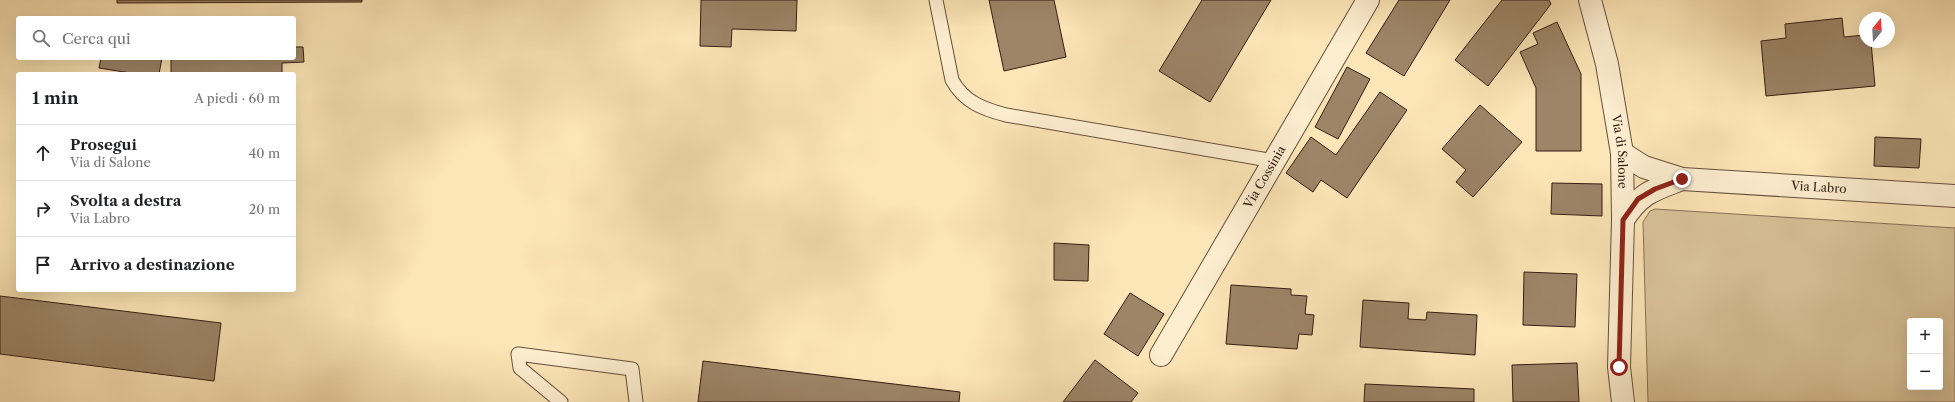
<!DOCTYPE html>
<html lang="it">
<meta charset="utf-8">
<style>
body{margin:0;font-family:"Libre Caslon Text",serif;background:#f6f6f6;color:#202124}
.controls{position:absolute;right:12px;bottom:12px;display:grid;overflow:hidden;border-radius:4px;box-shadow:0 4px 16px #0002}
.controls button{width:36px;height:36px;display:grid;place-items:center;padding:0;border:0;border-bottom:1px solid #e0e0e0;background:#fff;color:#202124;font:20px sans-serif}
.compass{position:absolute;left:1859px;top:12px;width:36px;height:36px;border-radius:50%;background:#fff;box-shadow:0 4px 16px #0002;rotate:18deg}
.stop{position:absolute;width:12px;height:12px;margin:-9px;border:3px solid #8f2418;border-radius:50%;background:#fff}
.stop.end{background:#8f2418;border-color:#fff;box-shadow:0 1px 4px #0008}
.list{margin:0;padding:0;list-style:none}
h2{display:flex;justify-content:space-between;align-items:center;height:52px;margin:0;padding:0 16px;font-size:17px}
h2 small{font-size:13px;font-weight:400;color:#757577}
.list li{display:grid;grid-template-columns:26px 1fr auto;gap:12px;align-items:center;box-sizing:border-box;height:56px;padding:0 16px;border-top:1px solid #e0e0e0}
.list b{display:block;font-size:15px;white-space:nowrap}
.list p{margin:0;font-size:13px;white-space:nowrap;color:#757577}
.list em{font-size:13px;font-style:normal;color:#757577}
.icon{flex:none;width:22px;height:22px;fill:none;stroke:currentColor;stroke-width:2;stroke-linecap:round;stroke-linejoin:round}
.map{position:relative;flex:none;width:1955px;height:402px;overflow:hidden}
.search{position:absolute;background:#fff;box-shadow:0 4px 16px #0002;left:16px;top:16px;width:280px;height:44px;display:flex;align-items:center;gap:10px;box-sizing:border-box;padding:0 14px;border-radius:4px;color:#757577;font-size:15px}
.panel{position:absolute;background:#fff;box-shadow:0 4px 16px #0002;left:16px;top:72px;width:280px;height:220px;border-radius:4px}
.map>svg:first-child{display:block}
.green{fill:#dac39a;stroke:#887056;fill-rule:evenodd}
.building{fill:#9d8568;stroke:#361d13}
.lines{fill:none;stroke-linecap:round;stroke-linejoin:round}
.service-casing{stroke:#684f3c;stroke-width:15}
.minor-casing{stroke:#684f3c;stroke-width:24}
.tertiary-casing{stroke:#684f3c;stroke-width:24}
.service{stroke:#fdeed0;stroke-width:13}
.minor{stroke:#fdeed0;stroke-width:22}
.tertiary{stroke:#fdeed0;stroke-width:22}
.route{stroke:#8f2418;stroke-width:5}
.labels{text-anchor:middle;stroke-width:3.5;stroke-linejoin:round;paint-order:stroke}
.street-label{font-size:12px;fill:#361d13;stroke:#fdeed0}
</style>
<div class="map">
<svg width="1955" height="402" viewBox="0 0 1955 402">
<rect width="100%" height="100%" fill="#fce5b6"/>
<filter id="stains"><feTurbulence type="fractalNoise" baseFrequency=".005" numOctaves="4"/><feColorMatrix values="0 0 0 0 .2 0 0 0 0 .09 0 0 0 0 .02 0 0 0 .5 -.17"/></filter>
<radialGradient id="worn" r=".72"><stop offset=".6" stop-color="#630" stop-opacity="0"/><stop offset="1" stop-color="#630" stop-opacity=".3"/></radialGradient>
<!-- green -->
<path class="green" d="M1655,209L1955,228V402H1648L1643,222L1650,211ZM1910,321H1940V387H1910Z"/>
<!-- building -->
<path class="building" d="M117,0H362V2L117,3Z
M701,0H797L796,31L732,29L731,47L700,46Z
M989,0H1054L1066,57L1004,71Z
M1202,0H1271L1210,102L1159,71Z
M1399,0H1450L1404,76L1366,53Z
M1502,0H1549L1551,4L1488,86L1455,60Z
M1842,18L1844,37L1865,35V42H1871L1875,86L1766,96L1761,41L1786,38L1785,24Z
M1557,22L1581,74V151H1536V88L1520,52L1538,44L1533,33Z
M294,47H303L304,62L282,63V74H171V58H294Z
M101,58H162L159,74H137L99,68Z
M1347,67L1370,79L1338,139L1315,127Z
M1380,92L1407,110L1347,198L1321,180L1313,192L1286,173L1311,137L1336,155Z
M1480,105L1522,142L1473,197L1456,182L1466,170L1442,149Z
M1875,137L1921,139L1919,168L1874,166Z
M1552,183L1602,184V216L1551,214Z
M1054,243L1089,245L1088,281L1054,280Z
M1524,272L1577,274L1575,327L1523,325Z
M1231,285L1291,289V295L1307,296L1305,314L1314,315L1312,335L1299,334L1297,349L1226,344Z
M1130,293L1164,314L1138,356L1104,334Z
M0,296L221,323L214,381L0,354Z
M1363,300L1409,303L1408,319L1426,320L1427,312L1477,315L1475,355L1360,347Z
M1095,360L1138,393L1131,402H1063Z
M703,361L960,392L959,402H698Z
M1577,363L1579,402H1513L1512,365Z
M1365,384L1474,389V402H1364Z"/>
<g class="lines">
<!-- service casing -->
<g class="service-casing">
<path id="service" d="M936,0L952,80C964,102 983,109 1006,115L1274,161
M561,402L520,368L518,354L632,369L636,402"/>
</g>
<!-- minor casing -->
<g class="minor-casing">
<g id="minor">
<path id="s1" d="M1161,355L1368,0"/>
</g>
</g>
<!-- tertiary casing -->
<g class="tertiary-casing">
<g id="tertiary">
<path id="s2" d="M1590,0L1607,64L1622,153L1623,220L1619,367L1623,402"/>
<path id="s3" d="M1622,153L1644,167L1682,179L1955,196"/>
<path d="M1623,220C1640,193 1653,190 1682,179"/>
</g>
</g>
<!-- service -->
<use href="#service" class="service"/>
<!-- minor -->
<use href="#minor" class="minor"/>
<!-- tertiary -->
<use href="#tertiary" class="tertiary"/>
</g>
<g class="lines">
<!-- route -->
<path class="route" d="M1619,367L1623,220L1638,199L1655,189L1682,179"/>
</g>
<g class="labels">
<!-- street labels -->
<g class="street-label">
<text dy="4" stroke="none"><textPath href="#s2" startOffset="155">Via di Salone</textPath></text>
<text dy="4" stroke="none"><textPath href="#s1" startOffset="206">Via Cossinia</textPath></text>
<text dy="4" stroke="none"><textPath href="#s3" startOffset="203">Via Labro</textPath></text>
</g>
</g>
<rect width="100%" height="100%" filter="url(#stains)"/>
<rect width="100%" height="100%" fill="url(#worn)"/>
</svg>
<div class="controls">
<button>+</button>
<button>−</button>
</div>
<svg class="compass" viewBox="-18 -18 36 36"><path d="M0-13l5 13h-10z" fill="#e53935"/><path d="M0 13l5-13h-10z" fill="#757577"/></svg>
<div class="stop" style="left:1619px;top:367px"></div>
<div class="stop end" style="left:1682px;top:179px"></div>
<div class="search"><svg class="icon" aria-label="search" viewBox="0 0 24 24"><circle cx="10" cy="10" r="6"/><path d="M15 15l6 6"/></svg>Cerca qui</div>
<section class="panel">
<h2>1 min<small>A piedi · 60 m</small></h2>
<ul class="list">
<li><svg class="icon" aria-label="ahead" viewBox="0 0 24 24"><path d="M12 20V5M6 11l6-6 6 6"/></svg><div><b>Prosegui</b><p>Via di Salone</p></div><em>40 m</em></li>
<li><svg class="icon" aria-label="right" viewBox="0 0 24 24"><path d="M7 20v-9h11M14 6l5 5-5 5"/></svg><div><b>Svolta a destra</b><p>Via Labro</p></div><em>20 m</em></li>
<li><svg class="icon" aria-label="arrive" viewBox="0 0 24 24"><path d="M6 21V4h12l-3 4 3 4H6"/></svg><div><b>Arrivo a destinazione</b></div></li>
</ul>
</section>
</div>
